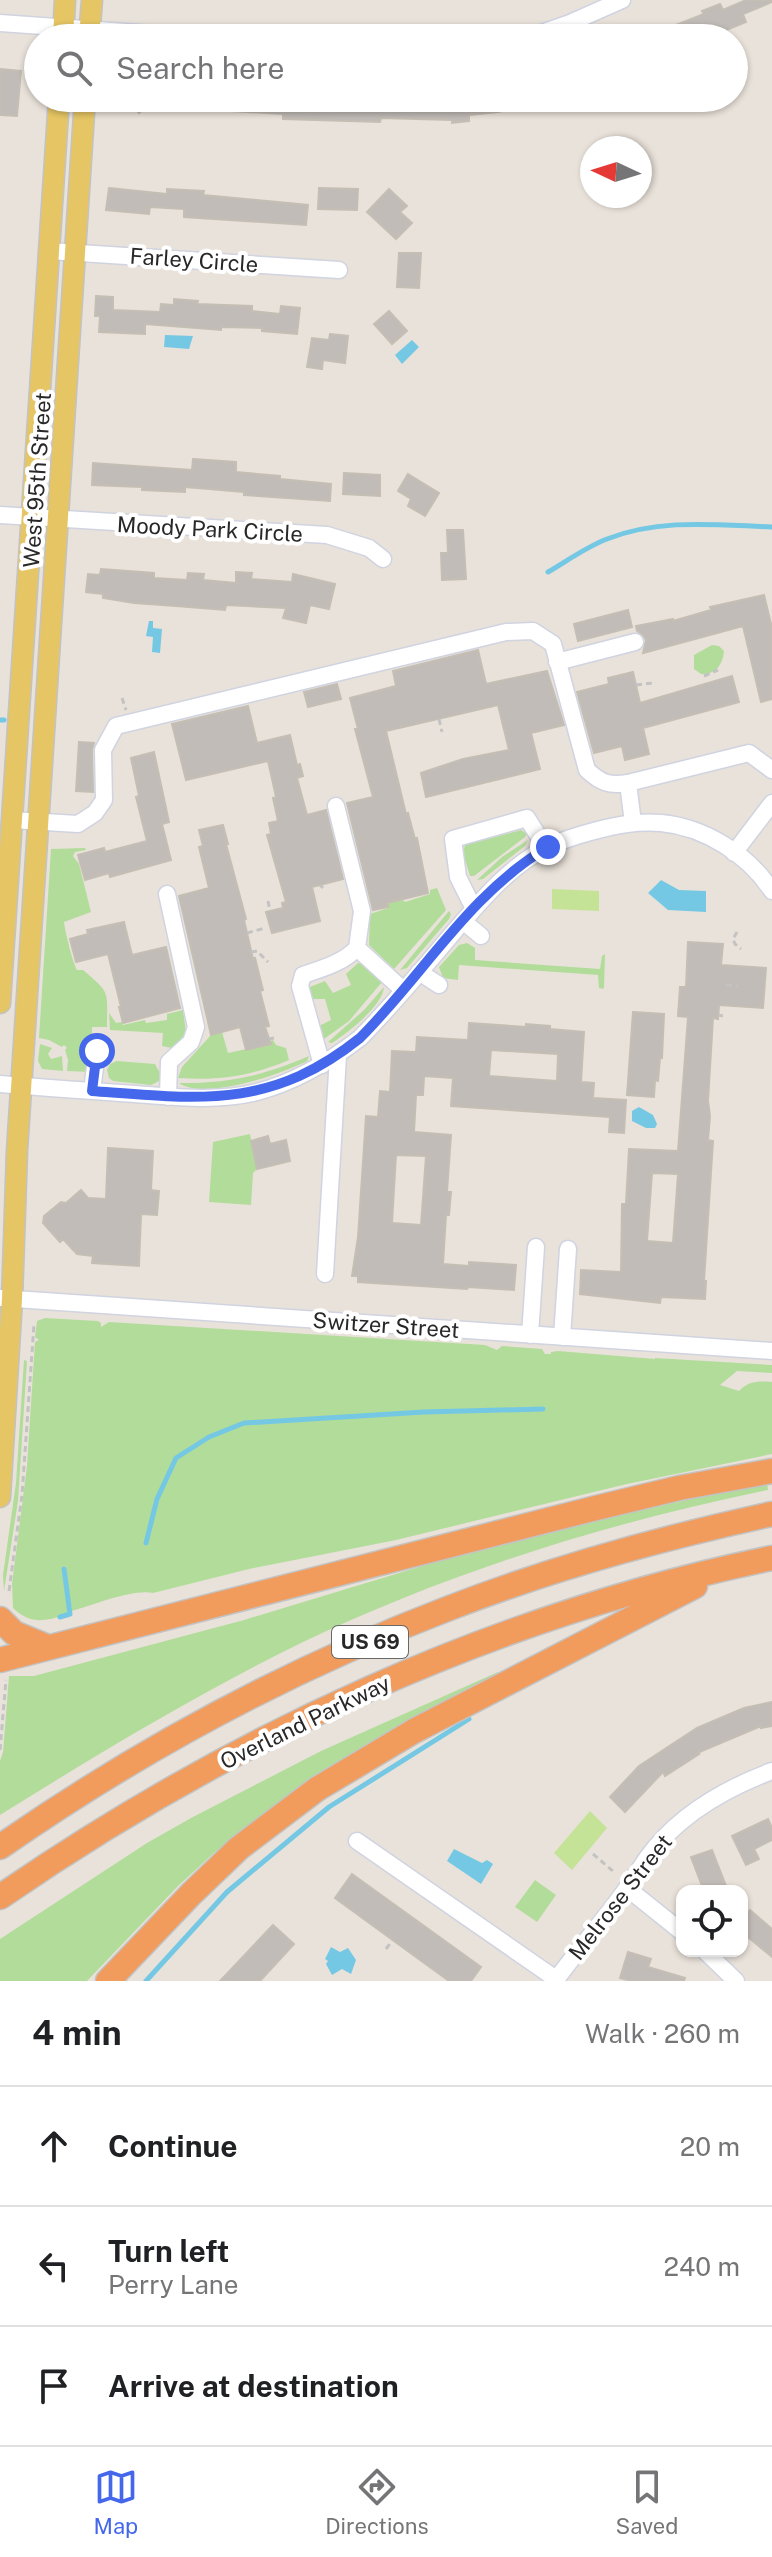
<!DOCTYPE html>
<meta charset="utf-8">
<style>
body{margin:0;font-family:"Public Sans",sans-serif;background:#f2f2f2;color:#202124}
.controls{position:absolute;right:24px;bottom:24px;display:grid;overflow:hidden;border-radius:16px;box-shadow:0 2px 6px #0004}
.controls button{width:72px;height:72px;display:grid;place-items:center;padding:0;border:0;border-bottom:2px solid #e0e0e0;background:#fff;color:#202124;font:40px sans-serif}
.compass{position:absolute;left:580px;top:136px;width:72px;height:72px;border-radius:50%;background:#fff;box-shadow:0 2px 6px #0004;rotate:274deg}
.stop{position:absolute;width:24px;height:24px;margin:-18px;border:6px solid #4567eb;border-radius:50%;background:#fff}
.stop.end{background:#4567eb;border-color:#fff;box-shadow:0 2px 8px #0008}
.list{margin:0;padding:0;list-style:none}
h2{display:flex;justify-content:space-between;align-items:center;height:104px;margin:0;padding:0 32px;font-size:34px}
h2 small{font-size:26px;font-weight:400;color:#757577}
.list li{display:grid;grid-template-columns:52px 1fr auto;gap:24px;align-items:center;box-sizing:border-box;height:120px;padding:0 32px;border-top:2px solid #e0e0e0}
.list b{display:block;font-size:30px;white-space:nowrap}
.list p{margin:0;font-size:26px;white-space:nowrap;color:#757577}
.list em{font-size:26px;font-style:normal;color:#757577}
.icon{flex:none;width:44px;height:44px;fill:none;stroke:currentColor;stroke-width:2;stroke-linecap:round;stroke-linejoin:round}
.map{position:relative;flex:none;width:772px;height:1981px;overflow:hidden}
.search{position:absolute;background:#fff;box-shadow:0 2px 6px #0004;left:24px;right:24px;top:24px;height:88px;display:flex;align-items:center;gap:20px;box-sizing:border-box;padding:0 28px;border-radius:44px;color:#757577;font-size:30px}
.sheet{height:464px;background:#fff}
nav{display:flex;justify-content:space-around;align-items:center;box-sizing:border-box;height:112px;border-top:2px solid #e0e0e0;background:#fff;font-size:22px;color:#757577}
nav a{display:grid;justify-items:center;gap:4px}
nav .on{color:#4567eb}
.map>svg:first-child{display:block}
.green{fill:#b2dc9a}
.pitch{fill:#c4e397}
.water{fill:#74c8e4}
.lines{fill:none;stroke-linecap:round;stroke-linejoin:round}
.stream{stroke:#74c8e4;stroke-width:5}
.building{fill:#c1bcb7;stroke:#c4beb4;stroke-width:2;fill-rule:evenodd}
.minor-casing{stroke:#d0d3e0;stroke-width:19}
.major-casing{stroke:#c3c3c3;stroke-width:23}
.highway-casing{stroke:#c3c3c3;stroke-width:27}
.path{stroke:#c3c3c3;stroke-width:3;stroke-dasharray:6 4;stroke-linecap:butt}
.minor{stroke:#fff;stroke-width:16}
.major{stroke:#e5c564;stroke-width:20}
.highway{stroke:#f19b5d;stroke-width:24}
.route{stroke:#4567eb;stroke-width:10}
.labels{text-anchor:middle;stroke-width:8;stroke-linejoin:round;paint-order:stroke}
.shield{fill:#fff;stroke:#686868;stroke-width:2}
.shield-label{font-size:20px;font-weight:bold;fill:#282828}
.street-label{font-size:22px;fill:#282828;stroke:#fff}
</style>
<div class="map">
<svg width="772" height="1981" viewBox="0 0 772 1981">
<rect width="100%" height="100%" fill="#e9e2da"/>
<!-- green -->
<path class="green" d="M712,645L719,646L724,651C723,664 716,675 701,674L694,669V655Z
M521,830L527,834L525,837L474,876H470L463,853L465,845Z
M528,840L525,846L483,879L477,880L502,857Z
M85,848L86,850L75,852L73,856L79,864L91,912L64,922C65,931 73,964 77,970H83C111,994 107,990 107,1027H92L91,1070V1072L67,1071L68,1060L65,1050L67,1048L64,1045L62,1047L49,1040L39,1038L51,849Z
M437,888L446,910L394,969L369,945L370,914L388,908V903L403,900L405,902L430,894V890Z
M449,911L451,914L449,919L407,968L400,970Z
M467,943L475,948V960L600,969L602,956L605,954L604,987L603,989L599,988L598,975L459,965L458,980L443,978L439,967L459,945Z
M358,963L363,964L382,982L349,1021L324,1039L319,1026L331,1020L325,999H311L310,987L325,981L333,993L351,985L346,974Z
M384,987C383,1005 348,1033 332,1043L328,1042L364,1010Z
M183,1010L186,1033L185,1039L172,1048L162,1046L163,1033L110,1030L109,1013L116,1023L122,1022L123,1025L145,1020L146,1023L167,1020V1014Z
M222,1032L228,1053L270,1044V1041L273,1040L276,1045L286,1048L289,1060C251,1076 220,1081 178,1078L182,1067L211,1035Z
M40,1044L52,1048L48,1054L51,1059L62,1056L63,1071L42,1069L38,1061Z
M309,1056L307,1061C282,1074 204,1101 179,1083C231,1083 262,1076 309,1056Z
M117,1061L155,1064L160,1073L159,1081L151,1085L113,1081L109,1078L107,1070L110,1064Z
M250,1134L257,1169L253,1173L251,1205L209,1202L213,1142Z
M45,1318L98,1321L101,1323V1327L109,1322L485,1345L497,1350L502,1346L542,1349L545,1354H551V1352L558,1351L655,1359V1358L772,1365V1373L737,1371L720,1385L739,1391C749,1381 758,1381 772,1382V1454L627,1484L396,1540L249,1569L153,1593C132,1589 94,1605 72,1611L65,1566L62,1569L68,1610L66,1615C44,1621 31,1625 13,1608L12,1584L27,1466L35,1342L39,1340L35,1337L37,1321Z
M24,1360L27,1361L18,1501L4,1591L3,1575L16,1483Z
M767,1482L768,1490C607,1523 449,1572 301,1643C197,1694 98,1754 0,1815V1761L3,1752L9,1676H34L244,1620L432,1563L615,1516Z
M498,1672L499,1678L281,1801L215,1852L178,1886L87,1981H0V1939L147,1843L191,1818L321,1751Z
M535,1880L556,1895L537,1922L515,1907Z"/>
<!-- pitch -->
<path class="pitch" d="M552,889L599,891V911L552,909Z
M590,1811L607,1828L572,1870L554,1853Z"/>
<!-- water -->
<path class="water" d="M165,335L193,336L189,349L164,347Z
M412,340L419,347L402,364L395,355Z
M149,621H153V628L162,629L160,653L152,652L153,637L146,636Z
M661,880L679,890L706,891V912L668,910L648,893Z
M639,1107L653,1115L657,1124L655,1128H646L632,1121V1111Z
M454,1849L482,1863L487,1860L493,1864L481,1884L447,1861Z
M331,1947L340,1952L348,1948L356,1960L351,1974L342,1969L332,1975L326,1964L328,1961L325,1959Z"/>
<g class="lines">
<!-- stream -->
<path class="stream" d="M548,572C567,561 586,547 607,539C660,518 716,525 772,527
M0,720H4
M146,1543L157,1499L176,1458L209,1437L244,1423L424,1412L543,1409
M60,1617L70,1614L64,1569
M146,1981L227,1892L329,1807L469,1719"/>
</g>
<!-- building -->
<path class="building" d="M746,0H772V2L743,14L746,22L707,38H643L704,14L702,11L720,4L723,10Z
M0,69L21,71L17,116L0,115Z
M126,98H156L139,113Z
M181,98H536V103L498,112L469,115V121L452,123V120L381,118L380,122L283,119V114L181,108Z
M109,188L167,194V189L204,191L203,195L308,205L306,225L184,217V209L150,207L149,214L106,210Z
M319,188L358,189L357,210L318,209Z
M389,189L407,206L400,212L412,223L396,239L367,212Z
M399,253H421L419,288L397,287Z
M96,296L113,297V310L160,312L161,304L174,305V299L198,301L197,304L252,306V311L280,314L281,306L300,308L297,334L262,331V328L221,327V330L145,324V334L99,332L100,316H95Z
M389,311L407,331L392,344L374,324Z
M330,334L348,336L345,363L323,360L322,369L307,367L312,338L329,340Z
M193,459L236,462V472L280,476V479L331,484L330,501L244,495V492L185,487V492L142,490V487L92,485L93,463L192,470Z
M344,473L380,475V496L343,494Z
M408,474L439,493L425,516L408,506L411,499L398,491Z
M447,530H463L466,579L442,580L441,553H448Z
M101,569L154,573V578L187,580L188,573L204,574L203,580L236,583V572L252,573L251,579L292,582L293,574L335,584L329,609L310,605L306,623L283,618L286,608L226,605L225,610L176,606L134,603L103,598V594L86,592L88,574L100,575Z
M764,595L772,628V699L761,702L743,626L643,653L646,640L643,635L637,631L636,626L673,619V621L711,610L710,607Z
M628,610L632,627L578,641L574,624Z
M478,650L486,684L547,671L564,725L531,733L540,769L426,797L421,773L463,759L509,750L498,705L386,731L406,814L408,813L415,839L417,838L428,893L387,903L388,907L373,910L347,803L373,797L355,729H358L350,698L396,686L393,671Z
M633,672L640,703L732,676L739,702L643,728L649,754L625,760L622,746L594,753L577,692L609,684L608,678Z
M337,684L341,699L308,707L304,692Z
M248,706L257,743L290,735L297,765L300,764L303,776L297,778L307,815L326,810L343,879L312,887L320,921L272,933L266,912L283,908L282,903L286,902L267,835L271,834L269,823L278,821L273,798L276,797L268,761L186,780L172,724Z
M79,742L94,743L92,750L93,792L76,791Z
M154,752L169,822L162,824L171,860L110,877L109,873L85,880L78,855L104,848L105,852L147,841L136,797L139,796L131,758Z
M223,825L228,844H226L246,919L244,920L253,959L255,958L263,990L260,991L269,1026L265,1027L271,1044L246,1050L240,1027L211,1035L179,896L209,888L199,847L203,846L199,830Z
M124,922L132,955L166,947L180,1008L123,1023L119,1007H121L108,954L76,962L70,939L88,934L87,930Z
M688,942L723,944L721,965L766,968L763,1008L719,1005L718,1019L713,1018L708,1101L710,1116L708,1140L713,1141L704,1281H706L705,1299L661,1297L660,1303L580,1294L581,1270L621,1272L622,1204H626L629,1149L678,1151L688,1017L678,1016L680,987H686ZM652,1173L678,1174L673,1243L647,1241Z
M633,1012L664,1014L662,1058H660L658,1081L655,1080L654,1097L627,1095Z
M469,1023L526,1027V1024L550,1026V1029L584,1032L581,1082L594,1083L593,1098L626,1100L624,1133L609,1132L610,1117L451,1106L453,1078L424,1076L423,1095H416L414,1132L451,1135L447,1192H451L449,1215H446L443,1264L469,1266V1262L516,1265L514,1290L468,1287L467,1289L358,1282V1276H352L358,1237L366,1116L378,1117L380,1091L390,1092L392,1051L416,1052L417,1037L468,1040ZM491,1050L558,1054L557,1081L489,1076ZM396,1155L426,1156L421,1225L392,1223Z
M268,1136L270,1144L286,1140L290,1161L257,1169L251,1141Z
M108,1148L153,1151L151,1190L159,1191L157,1215L141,1214L139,1266L92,1263L93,1256L77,1254L63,1239L60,1242L43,1223L44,1216L61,1202L66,1203L81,1190L88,1198L106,1199Z
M772,1702V1726L761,1728V1726L697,1753L699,1754L665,1776L663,1772L625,1812L610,1797L639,1766L697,1728L744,1708Z
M768,1819L772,1828V1840L754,1849L759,1859L746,1865L732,1836Z
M712,1850L728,1891H704L691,1857Z
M352,1874L481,1967L471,1981H449L335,1898Z
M750,1910L772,1929V1957L742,1932V1920Z
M273,1925L294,1944L260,1981H220Z
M628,1952L651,1959L648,1967L685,1978L684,1981H631L620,1978Z"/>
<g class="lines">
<!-- minor casing -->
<g class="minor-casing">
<path id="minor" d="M0,23L210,38
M527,38L570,23L622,0
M49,251L339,270
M0,515L327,535L369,548L383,559
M557,662L635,642
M628,783L633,823
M336,806L362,911L357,948
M12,820L78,824L95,813L104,800L103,750L116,726L506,632L533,631L553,644L587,770C601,783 609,786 628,783L749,753L772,770
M734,853L772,803
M167,894L196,1027L191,1042L169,1062L168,1097
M474,909L458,877L453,839L527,818L546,848
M463,921L481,936
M419,972L439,985
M322,1065L300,986L303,975C321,969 343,963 357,948L403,990
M0,1084C45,1088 90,1091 135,1094C175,1097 217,1102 257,1092C295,1082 329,1062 360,1038C393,1005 423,968 453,933C481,901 509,866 548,847C562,840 579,835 594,831C617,825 637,821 661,823C704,827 748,854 772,891
M92,1091L97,1051
M325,1274L338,1056
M0,1298L772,1351
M530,1335L536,1247
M562,1337L568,1249
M357,1841L556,1979
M627,1888L682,1932
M705,1951L736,1981
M555,1981C578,1950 604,1920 627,1888C634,1878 640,1868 647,1858C678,1815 724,1789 772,1771"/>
</g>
<!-- major casing -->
<g class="major-casing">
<path id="major" d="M63,38L65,0
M89,38L92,0
M0,1003L59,98
M0,1497L12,1299L17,1151L85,98"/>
</g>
<!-- highway casing -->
<g class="highway-casing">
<path id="highway" d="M0,1619L14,1633L48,1647
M0,1660L596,1508L679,1488L772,1471
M0,1847C138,1751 290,1669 447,1609C552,1568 662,1538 772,1514
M0,1897C232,1737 495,1615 772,1558
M108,1981L191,1894L239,1848L317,1789L414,1731L695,1586"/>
</g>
<!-- path -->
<path class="path" d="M704,676L718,670
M636,685L653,683
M122,698L126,710
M439,719L442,732
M320,885L323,888
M268,901L270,911
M737,932L733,939L735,944L741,949
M247,933L265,928
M251,952L257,951L268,962
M726,985L738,986
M718,1015L723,1016
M269,1039L274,1038
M9,1591L22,1495L34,1324
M0,1750L6,1680
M593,1854L614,1872
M386,1949L392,1941"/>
<!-- minor -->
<use href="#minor" class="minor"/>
<!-- major -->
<use href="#major" class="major"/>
<!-- highway -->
<use href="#highway" class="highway"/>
</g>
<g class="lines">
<!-- route -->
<path class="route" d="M97,1051L92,1091C199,1099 270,1110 360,1038C423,975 470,893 548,847"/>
</g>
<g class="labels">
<!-- shield labels -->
<rect class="shield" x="332" y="1626" width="76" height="32" rx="6"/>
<g class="shield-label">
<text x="370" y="1649">US 69</text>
</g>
<!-- street labels -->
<g class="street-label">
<text transform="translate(194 260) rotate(4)" y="8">Farley Circle</text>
<text transform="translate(37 480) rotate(-86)" y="8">West 95th Street</text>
<text transform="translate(210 529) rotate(3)" y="8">Moody Park Circle</text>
<text transform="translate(386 1325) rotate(4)" y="8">Switzer Street</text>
<text transform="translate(305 1722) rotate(-26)" y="8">Overland Parkway</text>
<text transform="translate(620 1897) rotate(-52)" y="8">Melrose Street</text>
</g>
</g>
</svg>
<div class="controls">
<button><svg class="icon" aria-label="locate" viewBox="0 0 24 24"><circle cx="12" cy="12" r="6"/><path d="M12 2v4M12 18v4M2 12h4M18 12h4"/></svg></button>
</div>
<svg class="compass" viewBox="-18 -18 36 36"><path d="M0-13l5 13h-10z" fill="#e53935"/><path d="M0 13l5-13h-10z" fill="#757577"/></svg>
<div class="stop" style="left:97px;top:1051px"></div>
<div class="stop end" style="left:548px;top:847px"></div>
<div class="search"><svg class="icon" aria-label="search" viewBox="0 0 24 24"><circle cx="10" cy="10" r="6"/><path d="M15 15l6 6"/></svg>Search here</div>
</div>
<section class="sheet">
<h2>4 min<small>Walk · 260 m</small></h2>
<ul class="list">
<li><svg class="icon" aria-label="ahead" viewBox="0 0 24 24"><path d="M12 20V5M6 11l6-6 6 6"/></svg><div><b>Continue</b></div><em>20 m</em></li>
<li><svg class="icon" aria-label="left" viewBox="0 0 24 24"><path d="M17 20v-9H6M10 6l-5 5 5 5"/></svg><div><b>Turn left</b><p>Perry Lane</p></div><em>240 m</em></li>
<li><svg class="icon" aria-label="arrive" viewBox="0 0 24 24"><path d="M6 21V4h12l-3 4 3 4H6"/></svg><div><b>Arrive at destination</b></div></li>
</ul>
</section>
<nav>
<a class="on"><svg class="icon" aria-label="map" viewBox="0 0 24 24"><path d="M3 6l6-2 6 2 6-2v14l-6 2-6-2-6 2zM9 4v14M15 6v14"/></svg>Map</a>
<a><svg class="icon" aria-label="directions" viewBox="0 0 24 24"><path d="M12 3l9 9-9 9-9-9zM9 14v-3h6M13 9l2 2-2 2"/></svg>Directions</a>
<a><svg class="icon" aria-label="saved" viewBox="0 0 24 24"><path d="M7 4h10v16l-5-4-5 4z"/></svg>Saved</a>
</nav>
